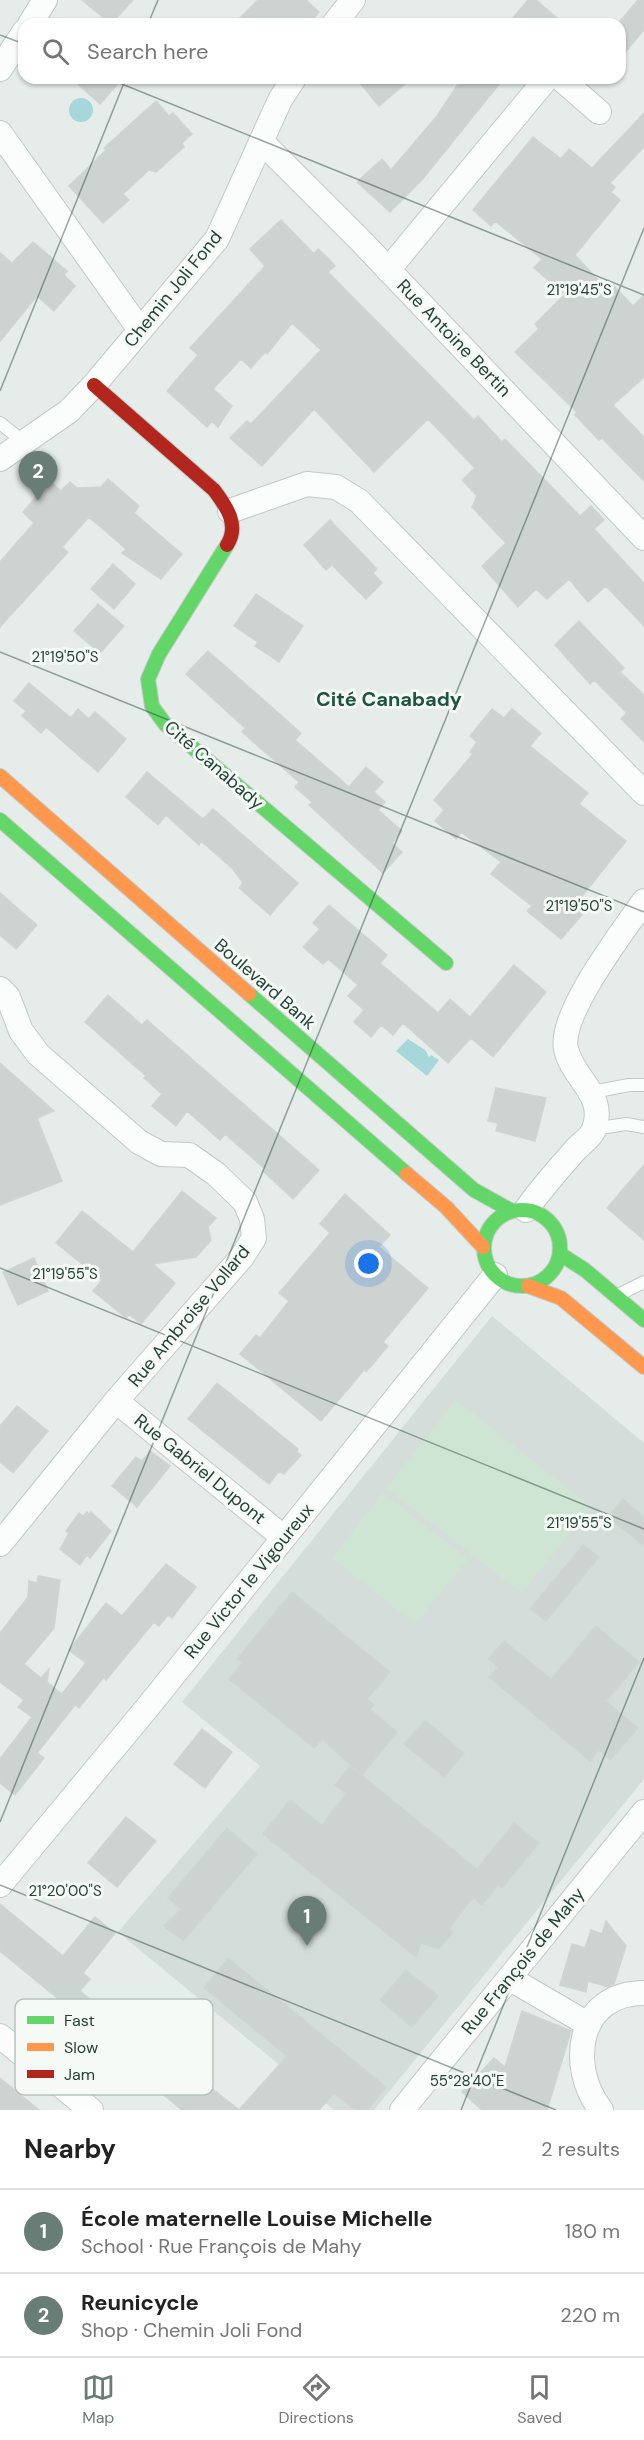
<!DOCTYPE html>
<meta charset="utf-8">
<style>
body{margin:0;font-family:"DM Sans",sans-serif;background:#f6f6f6;color:#222}
.you{position:absolute;left:369px;top:1264px;width:21px;height:21px;margin:-15px;border:4px solid #fff;border-radius:50%;background:#1a73e8;box-shadow:0 0 0 9px #1a73e833}
.badge{display:grid;place-items:center;width:39px;height:39px;border-radius:50%;background:#677d75;color:#fff;font-size:20px;font-weight:700}
.pin{position:absolute;translate:-50% -50px;filter:drop-shadow(0 2px 3px #0008)}
.pin::after{content:'';position:absolute;top:32px;width:21px;height:18px;background:inherit;clip-path:polygon(0 0,100% 0,50% 100%)}
.list{margin:0;padding:0;list-style:none}
h2{display:flex;justify-content:space-between;align-items:center;height:78px;margin:0;padding:0 24px;font-size:26px}
h2 small{font-size:20px;font-weight:400;color:#767676}
.list li{display:grid;grid-template-columns:39px 1fr auto;gap:18px;align-items:center;box-sizing:border-box;height:84px;padding:0 24px;border-top:2px solid #e0e0e0}
.list b{display:block;font-size:22px;white-space:nowrap}
.list p{margin:0;font-size:20px;white-space:nowrap;color:#767676}
.list em{font-size:20px;font-style:normal;color:#767676}
.icon{flex:none;width:33px;height:33px;fill:none;stroke:currentColor;stroke-width:2;stroke-linecap:round;stroke-linejoin:round}
.map{position:relative;flex:none;width:644px;height:2110px;overflow:hidden}
.search{position:absolute;background:#fff;box-shadow:0 2px 4px #0004;left:18px;right:18px;top:18px;height:66px;display:flex;align-items:center;gap:15px;box-sizing:border-box;padding:0 21px;border-radius:18px;color:#767676;font-size:22px}
.sheet{height:246px;background:#fff}
nav{display:flex;justify-content:space-around;align-items:center;box-sizing:border-box;height:84px;border-top:2px solid #e0e0e0;background:#fff;font-size:16px;color:#767676}
nav a{display:grid;justify-items:center;gap:3px}
nav .on{color:#677d75}
.map>svg:first-child{display:block}
.built{fill:#d4ddd9}
.green{fill:#cfe5d4}
.water{fill:#a6d8db}
.building{fill:#cdd3d0;stroke:#cfd5d2;stroke-width:1.5}
.lines{fill:none;stroke-linecap:round;stroke-linejoin:round}
.lane-casing{stroke:#c3c9c6;stroke-width:14}
.street-casing{stroke:#c3c9c6;stroke-width:26}
.fast-casing{stroke:#c2c9c6;stroke-width:16}
.slow-casing{stroke:#c2c9c6;stroke-width:16}
.jam-casing{stroke:#c2c9c6;stroke-width:16}
.lane{stroke:#fbfcfc;stroke-width:12}
.street{stroke:#fbfcfc;stroke-width:24}
.fast{stroke:#63d668;stroke-width:14}
.slow{stroke:#ff974d;stroke-width:14}
.jam{stroke:#b3261e;stroke-width:14}
.ticks{fill:none;stroke:#234136;stroke-width:1.5;stroke-opacity:0.45}
.labels{text-anchor:middle;stroke-width:6;stroke-linejoin:round;paint-order:stroke}
.street-label{font-size:18px;fill:#234136;stroke:#f5faf7}
.neighbourhood-label{font-size:20px;font-weight:bold;fill:#1d5442;stroke:#f5faf7}
.key{fill:#f5faf7;stroke:#b6c2bd;stroke-width:1.5}
.key-label{font-size:16px;fill:#234136}
.ticks-label{font-size:15px;text-anchor:middle;fill:#234136;stroke:#f5faf7;stroke-width:6;stroke-linejoin:round;paint-order:stroke}
</style>
<div class="map">
<svg width="644" height="2110" viewBox="0 0 644 2110">
<rect width="100%" height="100%" fill="#e6ece9"/>
<!-- built -->
<path class="built" d="M492,1316L644,1443V1779L374,2110H334L118,1932L260,1766L182,1702Z"/>
<!-- green -->
<path class="green" d="M456,1400L591,1507L522,1593L386,1488Z
M383,1493L468,1559L415,1624L332,1558Z"/>
<!-- water -->
<path class="water" d="M69 110a12 12 0 1 1 24 0a12 12 0 1 1-24 0Z
M408,1039L425,1050L429,1057L431,1055L439,1060L427,1076L396,1051Z"/>
<!-- building -->
<path class="building" d="M82,0H133L111,24Z
M258,0H306L319,12L309,24H234Z
M528,0H536L564,24H508Z
M638,0H644V30L620,58V21Z
M71,78H123L100,104Z
M356,78H412L379,106Z
M462,78H504L422,180L390,212L357,182L382,159L391,170L437,116Z
M156,101L169,116L173,113L192,134L182,143L184,147L156,172L149,170L123,194L129,200L103,223L69,186L106,150L104,148Z
M644,113V147L610,183L615,187L611,192L620,200L575,255L603,285L608,280L633,306L644,295V377L613,405L644,437V481L602,438L599,440L575,415L577,412L515,352L539,329L535,324L565,294L534,268L542,259L495,221L491,226L473,210L533,137L561,159L569,149L592,168Z
M281,220L314,254L318,249L327,257L335,266L328,272L474,420L478,416L502,442L505,439L580,516L591,506L604,520L594,529L644,583V626L606,586L588,602L569,579L547,599L536,589L518,607L482,566L506,543L472,507L477,496L462,480L475,468L428,419L374,472L314,409L262,466L230,438L247,421L251,424L321,350L292,323L267,354L265,352L251,368L241,359L213,389L232,406L218,427L212,421L207,427L167,391L198,355L190,348L265,266L250,249Z
M33,242L67,271L64,275L75,286L54,311L37,296L0,341V253L12,263Z
M108,479L139,506L134,513L182,554L161,579L122,553L126,549L89,517L62,547L68,552L0,627V562L34,523L23,512L50,481L61,491L70,482L77,488L101,487Z
M330,520L377,569L373,573L382,583L366,599L332,565L326,570L304,545Z
M113,564L135,584L114,609L91,589Z
M256,594L303,626L279,662L255,646L258,642L234,626Z
M98,604L124,626L100,653L74,631Z
M579,621L624,668L620,672L644,695V742L621,719L627,713L594,680L590,684L555,645Z
M208,651L301,733L295,740L349,787L366,767L383,782L374,792L385,802L378,810L402,831L392,843L402,852L383,873L309,805L312,802L295,787L299,782L242,732L245,728L186,674Z
M29,683L71,718L78,709L89,719L95,712L126,739L98,772L46,727L41,733L22,716L26,711L14,701Z
M492,709L504,718L512,709L541,733L530,746L588,793L579,804L626,841L579,900L588,908L561,939L527,911L532,906L491,874L501,862L461,832L456,839L435,821L444,810L434,800L473,754L470,752L477,742L470,736Z
M147,772L203,819L213,809L298,883L270,915L239,888L243,883L233,869L201,841L199,845L166,815L158,825L126,797Z
M0,893L37,925L16,949L0,935Z
M329,905L387,955L380,963L438,1013L450,999L470,1017L514,965L546,992L493,1057L471,1038L448,1063L403,1023L393,1035L381,1025L371,1037L354,1022L364,1010L348,996L358,985L328,959L323,964L303,947L320,929L313,923Z
M108,995L142,1025L147,1020L319,1170L293,1199L263,1171L265,1169L225,1134L220,1140L187,1111L176,1126L152,1106L162,1094L144,1078L146,1076L85,1022Z
M0,1063L54,1111L37,1118L62,1181L0,1205Z
M496,1088L546,1098L535,1141L496,1131L498,1123L488,1121Z
M644,1165V1240L607,1208Z
M182,1191L216,1218L208,1227L211,1240L196,1257L153,1264L175,1283L141,1324L129,1314L126,1318L93,1291L102,1280L56,1243L82,1211L133,1252Z
M345,1194L390,1235L379,1247L428,1288L383,1342L388,1346L366,1372L364,1370L321,1421L240,1354L256,1335L260,1338L289,1301L279,1293L330,1233L320,1224Z
M34,1258L48,1291L18,1305L3,1272Z
M217,1383L298,1449L297,1452L301,1455L284,1474L279,1471L269,1484L188,1419Z
M17,1406L48,1431L13,1473L0,1462V1426Z
M150,1451L170,1466L137,1507L112,1486L136,1457L142,1461Z
M623,1499L644,1517V1546L608,1517Z
M87,1512L89,1514L91,1512L111,1531L90,1558L87,1555L80,1565L60,1549L69,1533L66,1531L79,1513L83,1516Z
M583,1545L599,1557L546,1621L530,1609Z
M166,1564L196,1587L172,1618L168,1615L159,1626L154,1622L106,1680L104,1677L79,1708L75,1705L37,1753L44,1758L15,1795L0,1783V1759L32,1717L18,1707L24,1700L0,1682V1633L28,1597L29,1581L37,1583L38,1576L60,1580L54,1628L24,1664L41,1678L49,1669L47,1682L62,1694L86,1663L69,1650L106,1603L122,1616Z
M292,1592L390,1672L367,1699L374,1705L370,1709L397,1732L362,1775L322,1739L314,1748L229,1679L242,1663L237,1659Z
M596,1626L639,1662L606,1701L638,1728L610,1760L599,1750L590,1761L489,1677L498,1667L488,1659L504,1641L551,1679Z
M425,1720L464,1753L444,1777L404,1744Z
M202,1729L232,1752L205,1788L174,1764Z
M350,1766L477,1869L514,1823L539,1843L502,1888L498,1885L482,1905L473,1897L449,1929L453,1932L439,1949L421,1943L416,1957L263,1834L290,1800L322,1825L346,1794L335,1785Z
M126,1817L156,1841L117,1887L88,1863Z
M227,1828L257,1854L183,1941L164,1926L181,1909L168,1898Z
M0,1904L63,1956L95,1917L115,1933L83,1973L90,1979L80,1991L150,2048L160,2035L205,2071L199,2078L239,2110H182L137,2073L131,2079L96,2051L101,2044L85,2031L90,2025L0,1951Z
M606,1921L626,1946L614,1984L608,1987L588,1981L586,1992L560,1985L572,1944L585,1948L591,1930L602,1934Z
M228,1958L386,2087L368,2110H355L334,2093L319,2110H239L287,2056L204,1988Z
M406,1970L438,1996L412,2027L380,2000Z
M522,2011L571,2031L547,2110H482L462,2092L494,2058L505,2067Z
M0,2078L39,2110H0Z"/>
<g class="lines">
<!-- lane casing -->
<g class="lane-casing">
<path id="lane" d="M0,423L24,442
M592,1092L629,1085H644
M594,1129L626,1124L644,1127
M618,1295L644,1282"/>
</g>
<!-- street casing -->
<g class="street-casing">
<path id="street" d="M30,24L45,0
M334,24L353,0
M0,69L24,32
M560,78L599,112
M0,133L140,330
M261,141L360,240L644,538
M388,270L547,78
M0,459L69,411L94,385L217,239L280,100L294,78
M230,511L307,484L336,487L359,501L644,793
M0,989L8,997L21,1031L38,1054L139,1142L161,1154L189,1155L216,1174L245,1202L252,1219L254,1238L242,1257L116,1401L0,1544
M526,1210C541,1188 559,1169 576,1149C581,1144 592,1136 594,1129C607,1095 572,1078 566,1049C558,1015 624,930 644,901
M116,1401L283,1537
M0,1885L147,1708L495,1275
M509,1978L586,2023
M0,2036L91,2110
M402,2110L644,1812
M601,2110C567,2066 577,1993 644,1993"/>
</g>
<!-- fast casing -->
<g class="fast-casing">
<path id="fast" d="M227,545L159,654L148,679L152,706L165,724L446,963
M0,820L407,1174
M249,994L474,1190L512,1211
M484 1248a38 38 0 1 1 76 0a38 38 0 1 1-76 0Z
M560,1254L585,1270L644,1320"/>
</g>
<!-- slow casing -->
<g class="slow-casing">
<path id="slow" d="M0,776L249,994
M407,1174L446,1207L483,1247
M528,1286L561,1298L644,1367"/>
</g>
<!-- jam casing -->
<g class="jam-casing">
<path id="jam" d="M94,385L214,490C226,506 240,525 227,545"/>
</g>
<!-- lane -->
<use href="#lane" class="lane"/>
<!-- street -->
<use href="#street" class="street"/>
<!-- fast -->
<use href="#fast" class="fast"/>
<!-- slow -->
<use href="#slow" class="slow"/>
<!-- jam -->
<use href="#jam" class="jam"/>
</g>
<!-- ticks -->
<path class="ticks" d="M148,24L158,0M0,35L24,44M107,78L644,295M0,391L126,78M0,652L644,912M0,1268L644,1529M0,1822L644,228M0,1885L556,2110M461,2110L644,1658"/>
<g class="labels">
<!-- street labels -->
<g class="street-label">
<text transform="translate(173 289) rotate(-51)" y="6">Chemin Joli Fond</text>
<text transform="translate(454 338) rotate(46)" y="6">Rue Antoine Bertin</text>
<text transform="translate(214 765) rotate(41)" y="6">Cité Canabady</text>
<text transform="translate(265 984) rotate(41)" y="6">Boulevard Bank</text>
<text transform="translate(189 1316) rotate(-50)" y="6">Rue Ambroise Vollard</text>
<text transform="translate(200 1469) rotate(39)" y="6">Rue Gabriel Dupont</text>
<text transform="translate(249 1581) rotate(-51)" y="6">Rue Victor le Vigoureux</text>
<text transform="translate(523 1961) rotate(-51)" y="6">Rue François de Mahy</text>
</g>
<!-- neighbourhood labels -->
<g class="neighbourhood-label">
<text x="389" y="706">Cité Canabady</text>
</g>
</g>
<!-- legend -->
<rect x="15" y="1999" width="198" height="96" rx="9" class="key"/>
<rect x="27" y="2016" width="27" height="8" fill="#63d668"/>
<rect x="27" y="2043" width="27" height="8" fill="#ff974d"/>
<rect x="27" y="2070" width="27" height="8" fill="#b3261e"/>
<g class="key-label">
<text x="64" y="2026">Fast</text>
<text x="64" y="2053">Slow</text>
<text x="64" y="2080">Jam</text>
</g>
<g class="ticks-label">
<text x="579" y="295">21°19'45"S</text>
<text x="65" y="662">21°19'50"S</text>
<text x="579" y="911">21°19'50"S</text>
<text x="65" y="1279">21°19'55"S</text>
<text x="579" y="1528">21°19'55"S</text>
<text x="65" y="1896">21°20'00"S</text>
<text x="467" y="2086">55°28'40"E</text>
</g>
</svg>
<div class="you"></div>
<div class="pin badge" style="left:307px;top:1946px">1</div>
<div class="pin badge" style="left:38px;top:501px">2</div>
<div class="search"><svg class="icon" aria-label="search" viewBox="0 0 24 24"><circle cx="10" cy="10" r="6"/><path d="M15 15l6 6"/></svg>Search here</div>
</div>
<section class="sheet">
<h2>Nearby<small>2 results</small></h2>
<ul class="list">
<li><span class="badge">1</span><div><b>École maternelle Louise Michelle</b><p>School · Rue François de Mahy</p></div><em>180 m</em></li>
<li><span class="badge">2</span><div><b>Reunicycle</b><p>Shop · Chemin Joli Fond</p></div><em>220 m</em></li>
</ul>
</section>
<nav>
<a class="on"><svg class="icon" aria-label="map" viewBox="0 0 24 24"><path d="M3 6l6-2 6 2 6-2v14l-6 2-6-2-6 2zM9 4v14M15 6v14"/></svg>Map</a>
<a><svg class="icon" aria-label="directions" viewBox="0 0 24 24"><path d="M12 3l9 9-9 9-9-9zM9 14v-3h6M13 9l2 2-2 2"/></svg>Directions</a>
<a><svg class="icon" aria-label="saved" viewBox="0 0 24 24"><path d="M7 4h10v16l-5-4-5 4z"/></svg>Saved</a>
</nav>
